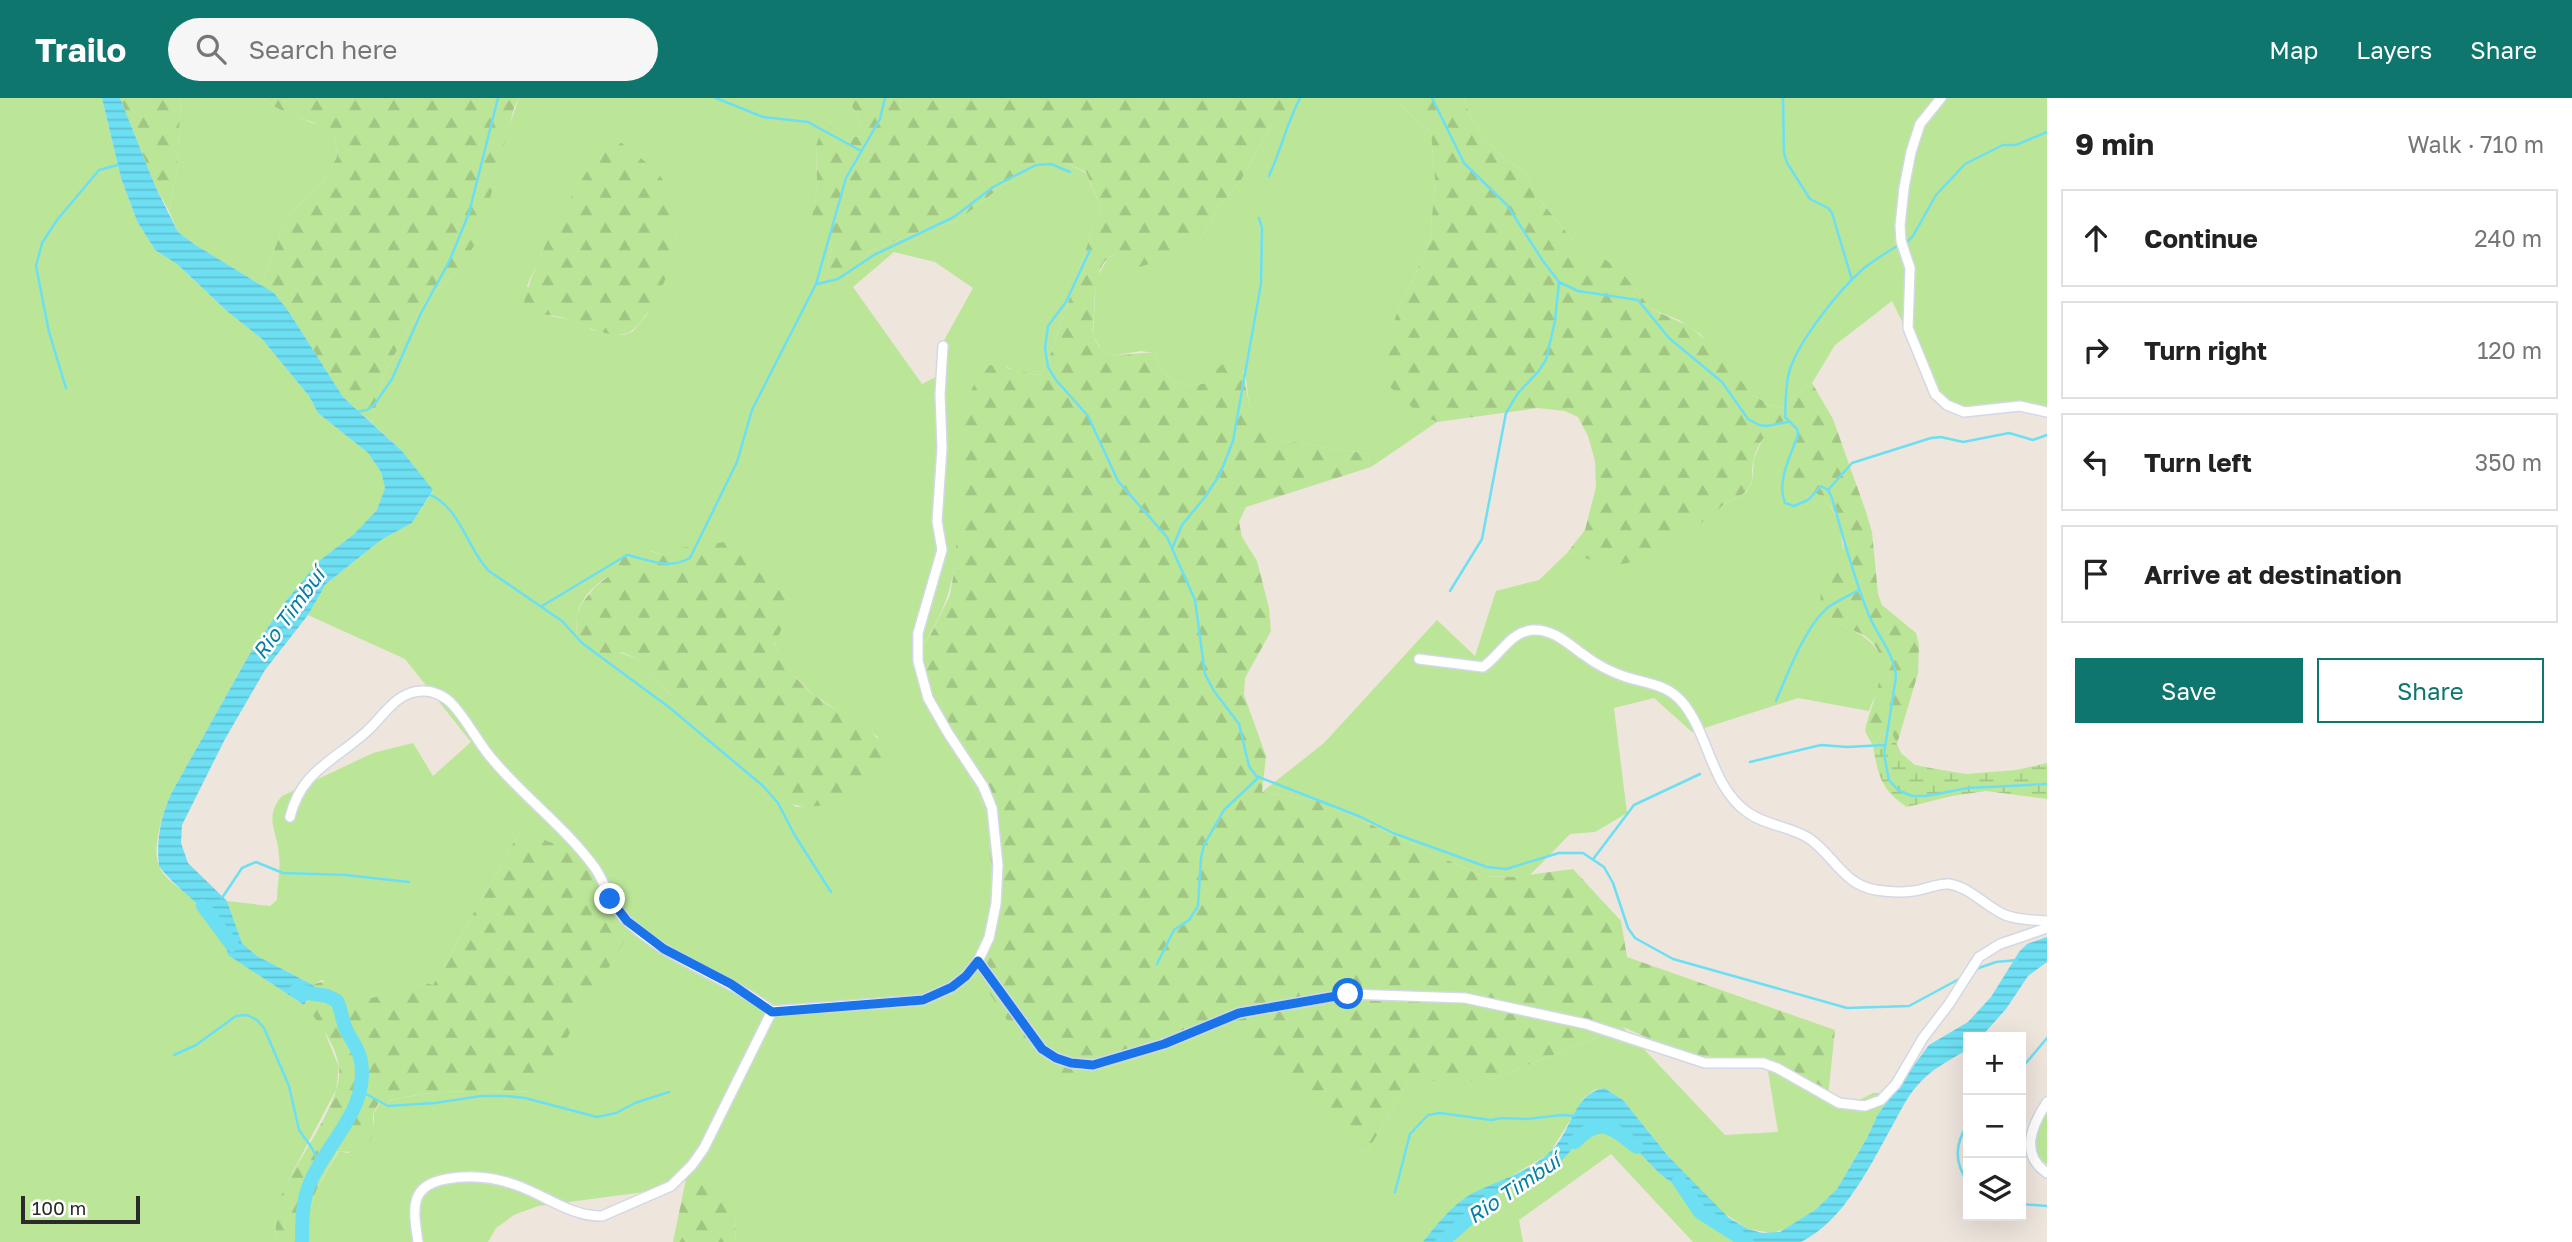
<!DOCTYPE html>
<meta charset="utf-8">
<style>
body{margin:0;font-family:"Golos Text",sans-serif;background:#f6f6f6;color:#222}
.controls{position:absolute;right:21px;bottom:21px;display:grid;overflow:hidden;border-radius:0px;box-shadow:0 7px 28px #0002}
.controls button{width:63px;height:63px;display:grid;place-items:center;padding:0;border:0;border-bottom:2px solid #e0e0e0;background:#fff;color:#222;font:35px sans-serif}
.scale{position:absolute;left:21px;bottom:18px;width:119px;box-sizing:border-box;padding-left:7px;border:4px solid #2b2b2b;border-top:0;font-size:19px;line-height:24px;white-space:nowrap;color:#2b2b2b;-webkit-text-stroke:5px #fff;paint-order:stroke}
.stop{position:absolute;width:21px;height:21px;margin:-16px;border:5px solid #1a73e8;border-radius:50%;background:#fff}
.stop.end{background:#1a73e8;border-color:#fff;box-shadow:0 2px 7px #0008}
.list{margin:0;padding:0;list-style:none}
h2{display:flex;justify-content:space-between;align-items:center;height:91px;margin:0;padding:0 28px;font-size:30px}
h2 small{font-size:23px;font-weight:400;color:#767676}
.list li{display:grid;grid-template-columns:46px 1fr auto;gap:21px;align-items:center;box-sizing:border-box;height:98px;margin:0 14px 14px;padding:0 14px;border:2px solid #e0e0e0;border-radius:0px}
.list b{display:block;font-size:26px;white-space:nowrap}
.list em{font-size:23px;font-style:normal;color:#767676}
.actions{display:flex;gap:14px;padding:21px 28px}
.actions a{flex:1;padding:16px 0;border:2px solid #0f766e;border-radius:0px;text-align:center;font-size:24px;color:#0f766e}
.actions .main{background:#0f766e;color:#fff}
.icon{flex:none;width:38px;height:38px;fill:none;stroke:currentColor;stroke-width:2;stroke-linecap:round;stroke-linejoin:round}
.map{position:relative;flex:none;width:2047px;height:1144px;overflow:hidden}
header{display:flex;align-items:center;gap:42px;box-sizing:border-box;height:98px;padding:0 35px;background:#0f766e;color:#fff}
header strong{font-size:33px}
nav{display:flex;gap:38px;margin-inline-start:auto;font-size:24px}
.search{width:490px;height:63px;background:#f6f6f6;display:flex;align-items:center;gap:18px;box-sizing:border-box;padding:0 24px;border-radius:38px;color:#767676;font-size:26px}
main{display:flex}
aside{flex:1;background:#fff}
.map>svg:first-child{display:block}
.grass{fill:#bbe698;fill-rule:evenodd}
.forest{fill:url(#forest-firs)}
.wetland{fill:url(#wetland-marsh)}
.water{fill:url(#water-rules)}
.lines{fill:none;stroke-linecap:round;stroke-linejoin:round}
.stream{stroke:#6ddff3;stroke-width:2.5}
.river{stroke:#6ddff3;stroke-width:14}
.minor-casing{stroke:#d2d8e5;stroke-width:12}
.minor{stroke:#fff;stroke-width:9}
.route{stroke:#1a73e8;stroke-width:9}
.labels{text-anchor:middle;stroke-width:5;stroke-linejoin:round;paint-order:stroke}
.water-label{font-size:21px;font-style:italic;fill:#087fa3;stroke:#fff}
</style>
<header>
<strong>Trailo</strong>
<div class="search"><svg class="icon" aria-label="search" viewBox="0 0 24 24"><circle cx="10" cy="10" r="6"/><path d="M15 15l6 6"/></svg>Search here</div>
<nav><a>Map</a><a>Layers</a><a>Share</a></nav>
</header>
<main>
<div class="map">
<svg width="2047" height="1144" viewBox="0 0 2047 1144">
<defs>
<pattern id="forest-firs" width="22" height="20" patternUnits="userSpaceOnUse" patternTransform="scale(1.75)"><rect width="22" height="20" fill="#bbe698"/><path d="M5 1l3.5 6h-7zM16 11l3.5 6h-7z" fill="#a1c583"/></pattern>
<pattern id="wetland-marsh" width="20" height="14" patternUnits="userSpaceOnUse" patternTransform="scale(1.75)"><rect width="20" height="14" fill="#bbe698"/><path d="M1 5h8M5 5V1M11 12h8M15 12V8" fill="none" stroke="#a1c583"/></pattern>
<pattern id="water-rules" width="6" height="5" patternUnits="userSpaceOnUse" patternTransform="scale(1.75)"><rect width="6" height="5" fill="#6ddff3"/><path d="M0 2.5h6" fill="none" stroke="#5fc0d0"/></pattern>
</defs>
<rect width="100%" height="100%" fill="#eee5dd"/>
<!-- grass -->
<path class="grass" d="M0,0H102L121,80L137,123L155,152L177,166L228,214L262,241L309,298L318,315L368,355L381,374L385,390L378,412L354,436L319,463L285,504L249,557L172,694C164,711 151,750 159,768C163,778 174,786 182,792C204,810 224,828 229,857L305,908L321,925L339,969L336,992L289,1081L275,1126L276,1144H0Z
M181,0H264L273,8L312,25L323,27L335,40L337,60L323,84L294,112L283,129L261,187L194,146L178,134L169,113L177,70Z
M519,0H846C855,12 862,22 861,38L854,39L830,30L816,48L817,85L810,140L819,142L832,149L827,169L832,176L875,151L918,134L957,123L1032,65H1066L1086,75L1102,112L1095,124L1052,253L1040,277L1017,274L1007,269L955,467C948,507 935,530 912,564L921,574L931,578L957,654L988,718L993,801L1065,983L1237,921L1366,1056L1408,983H1488L1623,929L1725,1037L1778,1034L1766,961L1835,1002L1857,1003L1873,995L1893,994L1878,1016L1867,1040L1837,1091L1815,1112L1789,1130L1772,1135L1748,1131L1719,1112L1668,1058L1623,1002L1604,990L1594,992L1584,1000L1549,1056L1513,1077L1474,1095L1443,1120L1423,1144H735L736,1118L686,1082L668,1091L538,1108L514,1117L496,1130L488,1144H308C305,1105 320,1085 339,1053L348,1055L374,1032V1015L384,998L389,1003C437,990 485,993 535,994L520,733L433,887L427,885L364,903L322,882L313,887L257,858L242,845L227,803L270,808L277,802C277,787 281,772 279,757C278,734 263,720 282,698L373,655L413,645L433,678L471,644L405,561L308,517L326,486L381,442L412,425L433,393L402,353L372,325L383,278L405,237L429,198L457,175ZM622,45L665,85L677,142L668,174L646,218L633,233L624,237L592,232L579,224L547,217L527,188L545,148L576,92ZM894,154L935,164L973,190L942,246L944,275L922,286L853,189ZM679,451L774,544L785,569L814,597L878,639L841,701L823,706L796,709L669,595L638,561L577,540C577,533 575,524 577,517C584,485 626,468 652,453L664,457Z
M1300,0H1393L1431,35L1435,83L1430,142L1412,184L1400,206L1381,266C1398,291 1408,311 1437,324L1371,369L1368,356L1273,341L1257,329L1249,306L1245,273L1216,272L1209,284C1179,293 1164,283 1154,255L1141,253L1112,258L1102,252L1093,238L1096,181L1108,160L1118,154L1190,146L1201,140L1218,110L1241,82L1271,28Z
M1464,0H2047V316L2026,309L1946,313L1892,203L1835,247L1812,285L1795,297L1790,304L1782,310L1770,307L1753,297L1700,236L1679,222L1651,211L1625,178L1587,159L1540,102L1536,104L1527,75L1504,60L1483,39L1469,16Z
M1786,322L1794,326L1796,343L1789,361L1805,400L1816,395C1855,418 1841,486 1840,526C1866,538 1888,550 1881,583C1879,593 1872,603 1869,613L1798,600L1692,634L1654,600L1614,610L1627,715L1595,734L1570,736L1530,777L1513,779L1482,778L1320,703L1262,694L1324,645L1437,522L1475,558L1496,493L1539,482L1567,455L1583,459L1638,462L1677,442L1725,406L1746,395L1752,385L1754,361L1765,335Z
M2047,1008V1066C2025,1053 2037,1025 2047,1008Z
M1601,1025L1622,1037L1659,1075L1706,1111L1735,1144H1693L1611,1056L1519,1122L1523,1144H1442C1459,1123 1485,1100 1510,1090C1517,1087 1525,1088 1532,1085C1541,1081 1550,1073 1558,1066C1573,1054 1584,1030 1601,1025Z"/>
<!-- forest -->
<path class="forest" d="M120,0H181L177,70L169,113L156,90Z
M264,0H519L514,10L480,138L457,175L429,198L405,237L383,278L372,325L343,299L289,214L261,187L283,129L294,112L323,84L337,59L335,40L323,28L292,17L273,8Z
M846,0H1300L1271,28L1241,82L1218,110L1201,140L1167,161L1139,169L1125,155C1095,152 1095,195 1094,215C1094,222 1092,231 1093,237C1095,244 1103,255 1111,257C1116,259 1142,254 1154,255C1164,283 1179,293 1209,284L1216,272L1229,260L1241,261L1249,306L1258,329L1274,341L1368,356L1371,369L1246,409L1239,424L1242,439L1257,463L1269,510L1271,533L1245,580L1244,597L1266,658L1262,694L1320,703L1482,778L1513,779L1573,771L1621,823L1627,859L1835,932L1828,998L1766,961L1689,958L1623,929L1488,983H1408L1366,1056L1237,922L1065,983L1044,979L979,879L993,801L988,718L957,654L921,608L931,578L921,574L912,564L932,534L950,497L955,467L964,307L977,281L990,267C1007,269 1023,275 1040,277L1052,253L1095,124L1102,112L1086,74L1066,65H1032L957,123L918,134L875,151L827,180V169L832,150L819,142L809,140L817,85L816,48L820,36L830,29L854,39L861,38C862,22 855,12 846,0Z
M1393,0H1464L1469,16L1483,39L1504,60L1527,75L1536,103L1539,101L1587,159L1601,158L1625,178L1651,211L1689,228L1710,246L1753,297L1770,307L1782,310L1790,304L1795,297L1812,285L1833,321L1866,414L1872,434L1878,496L1882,507L1916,535L1919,547L1918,575L1897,646L1891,635L1881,637L1873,648L1865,633C1870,606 1894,566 1871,543C1863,534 1851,533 1842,527C1834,522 1827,515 1820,509C1821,504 1820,497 1821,492C1825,480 1839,470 1842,458C1848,434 1836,407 1816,395L1805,400H1793L1784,392L1789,361L1796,343L1793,326L1786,322C1765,332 1754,349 1752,372C1752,378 1753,383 1750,388C1745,399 1730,401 1721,409C1696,430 1648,468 1614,466C1599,465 1582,459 1567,455L1585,432L1596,389L1595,363L1588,338L1578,319L1565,313L1538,310L1437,324L1419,316L1388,287L1380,266L1400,206L1412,184L1430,142L1435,83L1431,35Z
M622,45C634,55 657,71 665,85C668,90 676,135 677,142C678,161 645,234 624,236C598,240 574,219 548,217C539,216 530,219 521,217C534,154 571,100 603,47Z
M724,444L802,495L774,545C785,568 793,579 813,596C837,617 881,627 888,661C865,692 824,721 784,703L669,595L638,561L621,554L616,562L596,558L577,540L576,518L582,505L595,489L610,477L623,459L637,449L664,457L680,450Z
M520,733L582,756L632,830L535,994C485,993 437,990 388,1003L384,999C381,1003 376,1008 374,1014C372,1020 374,1025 374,1031C372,1050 354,1056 338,1053C320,1085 305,1105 308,1144H276C275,1130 275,1115 280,1101C293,1065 344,1004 339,968C335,945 319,924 304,907L310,897L318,895L313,887C333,876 349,891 364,902L427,885L433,887Z
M686,1081L707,1085L728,1098L736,1119L735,1144H673Z"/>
<!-- wetland -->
<path class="wetland" d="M1892,635L1901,655L1915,667L1936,671L1966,676L2016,672L2047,665V701L1986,693L1952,698L1907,709C1881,692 1878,677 1873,648L1881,637Z"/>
<!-- water -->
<path class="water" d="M102,0H120L156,90L178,134L194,146L274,195L289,214L343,299L402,353L433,392L412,425L381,442L326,486L308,517L265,572L225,641L182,727L181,745L188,765L227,803L242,845L257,858L313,887L318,896L310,897L304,907L228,857C222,815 182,799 159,768C156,742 161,717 172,694L249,557L285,504L319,463L354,436L377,412L385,390L381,374L368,355L318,315L309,298L262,241L228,214L177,166L155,152L137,123L121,80Z
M2047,839V864L2028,878L2006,911L1981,939H1968V951C1948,964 1933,969 1916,989C1908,998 1902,1010 1896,1021C1873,1062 1845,1123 1801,1144H1735L1706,1111L1659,1075L1622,1037L1601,1025C1584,1030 1573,1054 1558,1066C1550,1073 1541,1082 1532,1085C1525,1088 1517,1087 1510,1090C1485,1100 1459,1123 1442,1144H1423C1437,1126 1453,1106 1473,1095C1499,1082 1529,1074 1550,1054C1572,1035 1572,996 1604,990L1623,1002L1668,1058L1729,1120L1748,1131L1762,1135L1780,1134L1815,1112L1837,1091L1867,1040L1878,1016L1929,947L1968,924L1991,899L2019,854L2027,846Z"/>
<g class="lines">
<!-- stream -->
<path class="stream" d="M716,0L763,19L808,24L861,53
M1432,0L1464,65L1507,107L1543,163L1559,184L1578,193L1638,202L1669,240L1722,284L1748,321L1759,327L1766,328L1788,324
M1783,0L1784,55L1787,65L1810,101L1828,110L1832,115L1852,182
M1269,78C1281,52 1287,25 1300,0
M1906,145L1913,138L1936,97L1965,66L2003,47H2016L2047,34
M1090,152L1066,204L1048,228L1045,250L1048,269L1056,282L1088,318L1118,383L1167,439L1195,502L1205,576L1214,593L1239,626L1249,668L1256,678L1361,719L1393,735L1487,769L1506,771L1559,755H1583L1604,769L1613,785L1628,830L1635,840L1673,861L1847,910L1909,908L1961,880
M817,186L838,181L874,157L954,119L993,89L1036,67L1051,66L1070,74
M66,290L49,234L36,168L42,145L57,122L99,72L118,67
M356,314L367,312L374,307L392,281L421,215L449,164L469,115L498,0
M1828,392L1821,388L1808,402L1794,408L1785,405C1776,384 1791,357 1798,337L1797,331L1785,319C1786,303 1785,286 1790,271C1800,241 1840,191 1863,171C1874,162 1887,154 1899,147
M1828,392L1832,400C1843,439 1853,477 1868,515C1877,538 1894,554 1896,579L1884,656L1889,682L1898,692L1912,698H1926L1968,690L2047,686
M1828,392L1852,365L1931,340L1941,339L1963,344L2009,335L2033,342L2047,337
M430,397C461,410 467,451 489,473L562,523L582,545L670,610L763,688L778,705L794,736L831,794
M1172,451L1182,427L1205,399L1220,376L1233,343L1261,186L1262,130L1259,120
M1450,493L1482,441L1506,315L1518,295L1538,274L1546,262L1555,223L1559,184
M542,508L627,457C649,462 669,472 690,460L737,364L752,312L816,186L846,80L880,21L885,0
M1776,603C1787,577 1807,524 1830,508C1839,502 1850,497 1859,492
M1750,664L1821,647L1847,649L1885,647
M1594,760L1634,707L1700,676
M222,800L242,770L256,764L283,775L345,777L409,784
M1157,866L1174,832L1189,822L1198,808L1201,760L1204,747L1224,712L1258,680
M1976,871L1996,864L2017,862
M174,957L196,947L236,918L247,917L257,922L264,930L289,988L299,1032L312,1050L320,1067
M2021,971L2047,940
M359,992L388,1008L435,1005L481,998H505L525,1000L597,1019L616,1015L635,1005L669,994
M1968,1026C1955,1045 1954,1065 1968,1084
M1395,1094L1410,1036L1428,1017L1440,1015L1491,1022L1502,1020L1527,1021L1562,1017L1575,1018
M2021,1106L2047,1108"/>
<!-- river -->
<path class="river" d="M203,808L232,847
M296,893L327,898L337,903C341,911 342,920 345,929C350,941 359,950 361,963C369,1012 327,1044 310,1085C302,1103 302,1125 302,1144
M1575,1044C1600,1017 1612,1030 1637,1049
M1679,1083L1700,1114L1747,1144
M1442,1144L1490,1102"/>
<!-- minor casing -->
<g class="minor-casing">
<path id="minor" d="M1941,0L1920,26L1911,54L1904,90L1900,128L1901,143L1910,170L1908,230L1935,296L1947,307L1964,314L2020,308L2047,314
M1419,561L1483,569C1501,557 1509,534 1533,532C1554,531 1568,546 1584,557C1597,567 1611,574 1626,579C1648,586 1667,586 1683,605C1709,637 1711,688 1747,714C1766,728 1791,728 1810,741C1834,758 1844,787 1876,792C1888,794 1901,795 1913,793C1925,792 1937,785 1949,786C1970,789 1986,809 2005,817C2018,822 2033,822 2047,823
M290,719C301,673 334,663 366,634C384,618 397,592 424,593C434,593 446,599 452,606C468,623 478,645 493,662C525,700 565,729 595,770C606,786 610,806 624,820C666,862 726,878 772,913
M978,863L1042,951L1056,960L1071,965L1093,967L1164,946L1239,915L1348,896L1465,900L1586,926L1705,965H1763L1777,970L1839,1005L1865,1008L1881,1002L1896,986L1923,940L1949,906L1979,859L2000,846L2047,830
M2047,1004C2032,1027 2019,1056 2047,1075
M418,1144C414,1114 407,1088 446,1081C473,1076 501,1080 526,1091C550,1101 575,1119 602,1118L671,1088L692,1067L704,1050L772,913L923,902L952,889L966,878L978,863L989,840L996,806L998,767L992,710L983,688L948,635L928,600L918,563V535L942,452L937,423L942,350L940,296L943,248"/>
</g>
<!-- minor -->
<use href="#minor" class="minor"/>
</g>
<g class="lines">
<!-- route -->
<path class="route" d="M610,801L627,823L664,851L731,886L772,914L923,902L952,889L966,878L978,863L1042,951L1056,960L1071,965L1093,967L1164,946L1239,915L1348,896"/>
</g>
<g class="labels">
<!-- water labels -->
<g class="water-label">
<text transform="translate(289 516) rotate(-54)" y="7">Rio Timbuí</text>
<text transform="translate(1514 1091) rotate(-34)" y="7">Rio Timbuí</text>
</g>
</g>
</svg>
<div class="controls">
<button>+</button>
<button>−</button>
<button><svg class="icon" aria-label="layers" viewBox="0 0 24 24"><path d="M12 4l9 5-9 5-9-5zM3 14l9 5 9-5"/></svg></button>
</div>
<div class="scale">100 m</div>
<div class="stop" style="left:1348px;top:896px"></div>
<div class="stop end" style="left:610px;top:801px"></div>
</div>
<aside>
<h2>9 min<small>Walk · 710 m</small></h2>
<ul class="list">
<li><svg class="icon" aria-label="ahead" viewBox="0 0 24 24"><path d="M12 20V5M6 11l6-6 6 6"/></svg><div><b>Continue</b></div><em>240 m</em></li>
<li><svg class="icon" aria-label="right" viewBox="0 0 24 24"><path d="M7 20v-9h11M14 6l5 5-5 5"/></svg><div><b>Turn right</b></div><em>120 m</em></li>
<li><svg class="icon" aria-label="left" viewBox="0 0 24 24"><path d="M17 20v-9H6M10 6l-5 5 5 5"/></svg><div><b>Turn left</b></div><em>350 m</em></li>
<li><svg class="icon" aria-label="arrive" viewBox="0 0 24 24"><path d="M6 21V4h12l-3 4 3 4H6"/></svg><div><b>Arrive at destination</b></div></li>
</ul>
<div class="actions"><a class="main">Save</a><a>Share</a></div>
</aside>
</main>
